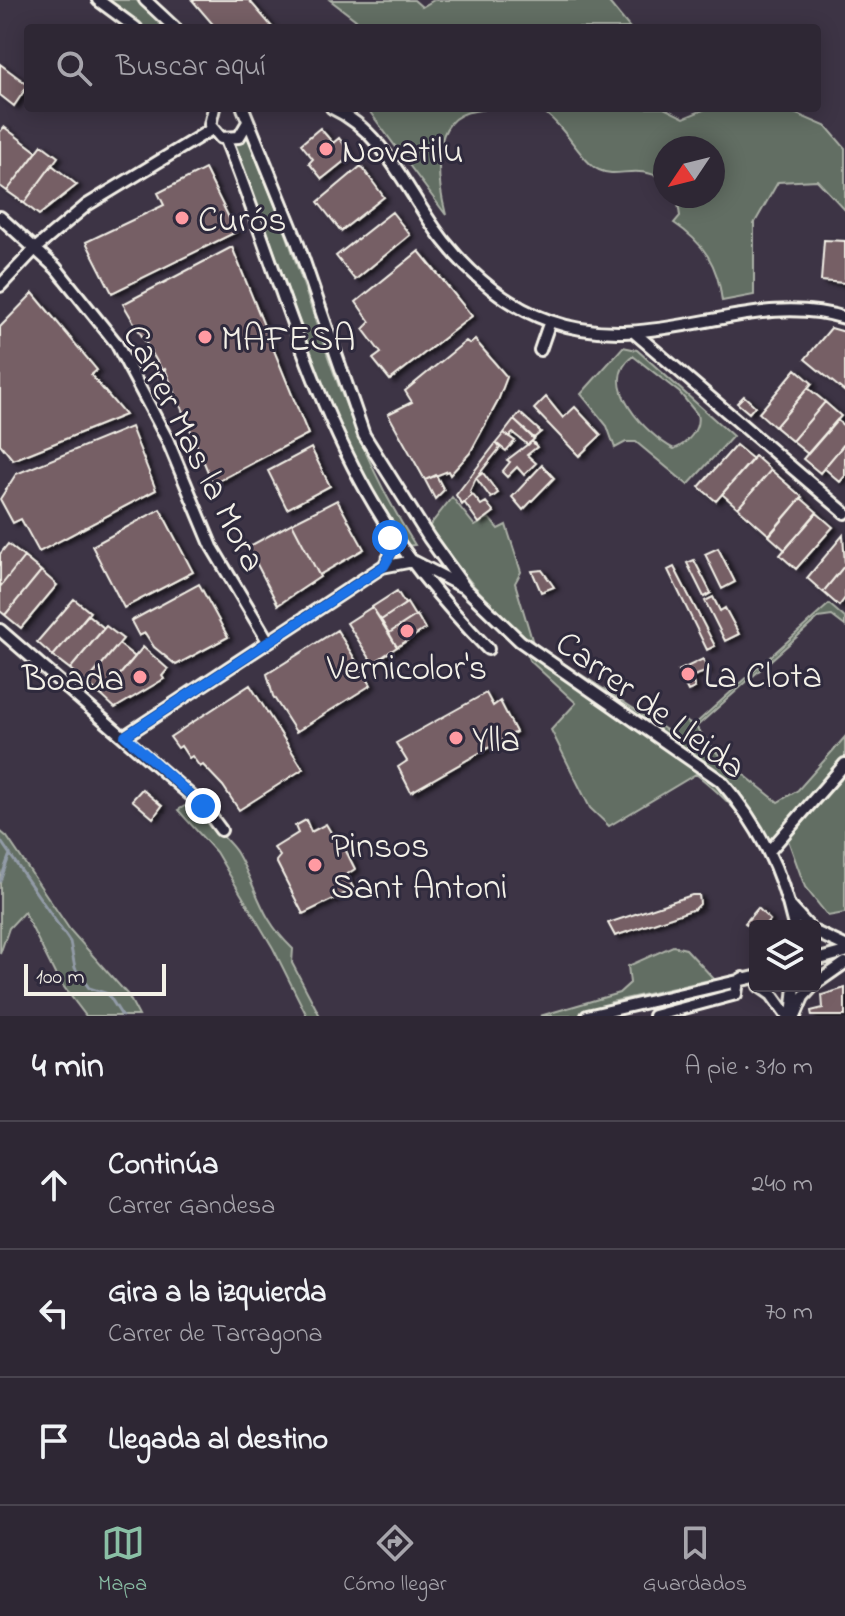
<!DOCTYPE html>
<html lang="es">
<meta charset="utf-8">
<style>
body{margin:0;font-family:"Indie Flower",sans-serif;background:#362f3c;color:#f1f3f6}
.controls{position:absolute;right:24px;bottom:24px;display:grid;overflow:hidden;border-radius:8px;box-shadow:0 4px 20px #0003}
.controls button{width:72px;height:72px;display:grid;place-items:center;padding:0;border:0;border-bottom:2px solid #49444f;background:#2e2734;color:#f1f3f6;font:40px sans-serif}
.compass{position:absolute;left:653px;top:136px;width:72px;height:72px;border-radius:50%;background:#2e2734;box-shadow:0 4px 20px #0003;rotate:235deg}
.scale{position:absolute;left:24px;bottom:20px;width:142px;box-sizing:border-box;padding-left:8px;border:4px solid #f4f1e8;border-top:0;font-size:22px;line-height:28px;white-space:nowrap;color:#f4f1e8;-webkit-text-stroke:6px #2f2a3d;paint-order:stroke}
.stop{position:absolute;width:24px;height:24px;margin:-18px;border:6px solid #1a73e8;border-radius:50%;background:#fff}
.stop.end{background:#1a73e8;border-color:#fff;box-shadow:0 2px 8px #0008}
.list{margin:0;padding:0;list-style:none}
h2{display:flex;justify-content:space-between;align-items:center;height:104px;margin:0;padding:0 32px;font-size:34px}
h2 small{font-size:26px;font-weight:400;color:#a7a5ac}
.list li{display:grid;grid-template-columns:52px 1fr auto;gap:24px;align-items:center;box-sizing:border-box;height:128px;padding:0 32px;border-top:2px solid #49444f}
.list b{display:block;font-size:30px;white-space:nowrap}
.list p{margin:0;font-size:26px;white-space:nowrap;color:#a7a5ac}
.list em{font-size:26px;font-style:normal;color:#a7a5ac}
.icon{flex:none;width:44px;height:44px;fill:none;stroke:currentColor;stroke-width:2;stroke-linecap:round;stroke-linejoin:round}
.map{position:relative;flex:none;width:845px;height:1016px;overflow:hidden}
.search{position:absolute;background:#2e2734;box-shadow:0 4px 20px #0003;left:24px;right:24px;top:24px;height:88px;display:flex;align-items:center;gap:20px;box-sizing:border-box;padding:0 28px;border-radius:8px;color:#a7a5ac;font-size:30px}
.sheet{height:488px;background:#2e2734}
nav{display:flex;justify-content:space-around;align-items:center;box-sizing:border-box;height:112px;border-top:2px solid #49444f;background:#2e2734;font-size:22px;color:#a7a5ac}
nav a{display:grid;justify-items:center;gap:4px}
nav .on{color:#8abfa5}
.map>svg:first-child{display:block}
.green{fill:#626e63;stroke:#abb0a6;stroke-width:2;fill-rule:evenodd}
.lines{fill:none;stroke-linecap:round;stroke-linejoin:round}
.stream{stroke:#929ba7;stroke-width:3}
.building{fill:#765e65;stroke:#f4f1e8;stroke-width:2;filter:url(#shadow)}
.minor-casing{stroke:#f4f1e8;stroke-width:16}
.minor{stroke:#2f2a3d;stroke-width:10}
.route{stroke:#1a73e8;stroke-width:10}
.poi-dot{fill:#ff9aa2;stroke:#2f2a3d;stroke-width:3}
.labels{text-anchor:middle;stroke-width:6;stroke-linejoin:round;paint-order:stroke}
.poi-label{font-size:36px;fill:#f4f1e8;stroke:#2f2a3d;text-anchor:start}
.street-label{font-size:36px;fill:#f4f1e8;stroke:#2f2a3d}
</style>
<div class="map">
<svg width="845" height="1016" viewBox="0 0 845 1016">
<defs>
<filter id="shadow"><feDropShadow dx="4.5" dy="2.5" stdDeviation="2" flood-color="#0009"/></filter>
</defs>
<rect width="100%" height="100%" fill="#3d3445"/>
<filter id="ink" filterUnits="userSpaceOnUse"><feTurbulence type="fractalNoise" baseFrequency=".0125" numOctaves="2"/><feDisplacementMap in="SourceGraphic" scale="16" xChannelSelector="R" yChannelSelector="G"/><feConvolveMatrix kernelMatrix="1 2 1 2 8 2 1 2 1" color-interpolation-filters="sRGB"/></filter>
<g filter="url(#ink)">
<!-- green -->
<path class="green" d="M109,0H136L168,28H144Z
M330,0H414L422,7L434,0H607L630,28H349L356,20Z
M367,108H490C482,110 473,111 466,113C428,125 439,188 446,215Z
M538,108H664L684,118L708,108H783L827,127L845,148V210L817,180L778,182L754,224V295L722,301C718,265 704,243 674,223L680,216L677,196H713V148H665V180C637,163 618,179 599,170C582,163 564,123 538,108Z
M248,136C260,171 276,204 288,239C324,344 355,451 415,545L406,546C321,425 292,280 233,146Z
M623,347L637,350L733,436L688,485L636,442H626L615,448L607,426L581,394ZM633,356L680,393L697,414C701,429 687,444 674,449C647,435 596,384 633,356Z
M452,497L475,526L489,518L498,529L506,525L521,572L515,583L533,643L668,731L683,719L693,726L829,604L845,618V626L832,616L818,618L696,727L718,754L778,802L798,790L845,737V757L764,850C747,819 724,796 696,774L609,826L590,808L551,730L576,703L529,660L520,634L474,586L428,528Z
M845,775V913L828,916L805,887L788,840Z
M190,803C203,820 227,837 237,853C259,891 259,917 293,949L292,963L320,1016H307L273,948L216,852L178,810Z
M0,831L7,837L70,930L128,995L139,1016H86L57,978L24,912L9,928L0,954Z
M673,946L686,949L714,979L611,1002L614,1016H540L619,993L630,983L628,966Z"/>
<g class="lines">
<!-- stream -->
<path class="stream" d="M0,840L70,942L75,968L89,988L108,994L122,1016
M0,881L10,854"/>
</g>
<!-- building -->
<path class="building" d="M192,0H249L273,28H216Z
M0,64L28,85L14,106L0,95Z
M4,127L37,152L7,191L0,186V132Z
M320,128L333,143L339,138L352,155L322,179L309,163L313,159L301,144Z
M42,145L58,157L24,203L7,191Z
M52,165L77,185L39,215L24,203Z
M361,166L384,197L341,231L318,202Z
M205,169L236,232L112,293L86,242L164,205L158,193Z
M392,212L410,235L355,280L336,256Z
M824,240L845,241V283L821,281Z
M232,247L308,434L213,484L165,369L162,370L123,304Z
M419,251L472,316L390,380L373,359L381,353L363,329L370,322L356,302Z
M33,293L97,370L91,375L125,415L13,460L0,444V327Z
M831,328L845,332V392L805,359Z
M475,340L507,377L497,403L470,453L450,475L448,471L425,480L388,414L412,402L405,391L466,341L470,344Z
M796,369L812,383L775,427L759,413Z
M808,388L825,402L792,441L775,427Z
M744,396L755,406L749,413L737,403Z
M546,397L563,418L575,407L601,435L579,456L534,409Z
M825,402L841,416L808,454L792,441Z
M520,413L541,432L534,438L514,420Z
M514,420L534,439L528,445L513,433L509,437L504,433Z
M837,420L845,427V443L820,473L803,459Z
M131,427L156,490L39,552L21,519L13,523L0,499L16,474Z
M504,433L515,441L506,451L496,443Z
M532,441L537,447L527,455L536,463L524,475L517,467L507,477L502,472L510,462L507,460Z
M496,443L500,448L476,478L470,491L472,495L462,505L456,495Z
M845,443V476L840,482L824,468Z
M736,445L753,459L716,501L699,487Z
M311,448L330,486L287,509L268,471Z
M755,456L771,470L738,508L722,494Z
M542,465L554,478L523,510L512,497Z
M771,470L802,497L769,535L738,508Z
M483,473L498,493L491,498L476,478Z
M436,475L444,490L435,499L425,480Z
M473,495L481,505L486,502L494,512L479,523L464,502Z
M801,498L817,512L785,550L769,536Z
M337,500L364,549L319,575L292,523Z
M160,509L193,572L124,608L92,546Z
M817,513L833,527L796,569L780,555Z
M292,523L320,577L278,605L248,547Z
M843,535L845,565L823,592L807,578Z
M8,544L24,557L0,587V554Z
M718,548L735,582L722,589L705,554Z
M24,557L41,571L5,615L0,611V587Z
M694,560L711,593L704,597L687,563Z
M845,565V598L839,606L823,592Z
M674,567L715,646L707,650L668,570Z
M542,570L554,587L541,592L532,571Z
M41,571L57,585L21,628L5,615Z
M199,584L228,637L176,665L154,647L145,633L139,636L131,621Z
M397,591L405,604L381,620L372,607Z
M713,597L720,611L725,608L739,634L725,641L705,601Z
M74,599L90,612L53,656L37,642Z
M407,603L415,616L389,633L381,620Z
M372,607L397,647L373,663L347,623Z
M88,615L104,628L70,669L53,656Z
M417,615L425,629L397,647L389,633Z
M106,626L123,639L86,683L70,669Z
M337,630L371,685L296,732L273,696L267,674Z
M119,644L135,657L102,696L86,683Z
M143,647L168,669L162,676L164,679L115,708L102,696Z
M703,659L708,671L691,677L695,688L688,691L678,671Z
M250,685L303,769L239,810L223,786L203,765L200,767L192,756L189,758L181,746L178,748L170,737Z
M486,693L493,706L500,701L516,732L411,792L398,767L407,761L396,743Z
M142,789L162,806L153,818L132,800Z
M306,820L311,832L326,824L339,846L343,845L355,869L346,875L354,889L303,914L276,861L280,856L274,848L298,833L295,826Z
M692,895H699L700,904L695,909L615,936L608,923Z
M758,908L770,920L765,926H755V932L745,923Z
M845,988V1016H812L811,1011L823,1008L822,995Z"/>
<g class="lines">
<!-- minor casing -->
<g class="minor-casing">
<path id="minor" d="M98,0L136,28
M145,0L175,28
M214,108L210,125L221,138L239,137L248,122
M243,108L297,241L364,435L429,538L465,588L520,641L721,781C759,825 781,869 794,926
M332,108C387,133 408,196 444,241C471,275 508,307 550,321C654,358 748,288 845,318
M226,140C273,257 310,398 375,506C406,559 445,605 488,649
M0,217L56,268L116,343L167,439L212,547L268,641
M0,286L36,248L87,205L212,129
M636,334L845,513
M540,350L550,321
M415,562L461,586
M384,566L392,552L389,530
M0,630L203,806L221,830
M125,736L382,567L413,561
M771,849L845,764
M791,907L808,926
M815,932L845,946
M816,960L845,952
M815,984L845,963
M759,986L772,995L787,1016
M587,1016L755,977
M654,1016L736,994L738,981L743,978
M792,1016L795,986
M795,1016L803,997L813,986"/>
</g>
<!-- minor -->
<use href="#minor" class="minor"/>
</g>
</g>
<g class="lines" filter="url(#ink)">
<!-- route -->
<path class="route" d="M203,806L125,736L384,566L392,552L390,538"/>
</g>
<!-- markers -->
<g class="poi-dot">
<circle cx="326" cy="149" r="8"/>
<circle cx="182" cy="218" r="8"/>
<circle cx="205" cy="337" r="8"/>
<circle cx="407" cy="631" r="8"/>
<circle cx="688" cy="674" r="8"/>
<circle cx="140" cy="677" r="8"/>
<circle cx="456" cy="738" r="8"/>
<circle cx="315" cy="865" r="8"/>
</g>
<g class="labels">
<!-- poi labels -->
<g class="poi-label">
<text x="342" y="162">Novatilu</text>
<text x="198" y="231">Curós</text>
<text x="221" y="350">MAFESA</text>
<text x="407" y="679" text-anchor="middle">Vernicolor's</text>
<text x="704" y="687">La Clota</text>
<text x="124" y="690" text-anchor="end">Boada</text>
<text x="472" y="751">Ylla</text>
<text x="331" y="857">Pinsos<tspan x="331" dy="41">Sant Antoni</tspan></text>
</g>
<!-- street labels -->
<g class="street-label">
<text transform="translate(196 447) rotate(63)" y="13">Carrer Mas la Mora</text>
<text transform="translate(652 703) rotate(36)" y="13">Carrer de Lleida</text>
</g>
</g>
</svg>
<div class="controls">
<button><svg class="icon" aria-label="layers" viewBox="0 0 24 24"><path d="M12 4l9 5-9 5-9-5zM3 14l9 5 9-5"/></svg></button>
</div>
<svg class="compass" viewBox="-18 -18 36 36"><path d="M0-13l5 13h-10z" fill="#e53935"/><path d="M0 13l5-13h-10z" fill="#a7a5ac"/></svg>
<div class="scale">100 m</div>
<div class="stop" style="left:390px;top:538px"></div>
<div class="stop end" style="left:203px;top:806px"></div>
<div class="search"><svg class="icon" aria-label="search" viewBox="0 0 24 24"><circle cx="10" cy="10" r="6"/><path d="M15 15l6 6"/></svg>Buscar aquí</div>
</div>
<section class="sheet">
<h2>4 min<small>A pie · 310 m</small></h2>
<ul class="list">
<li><svg class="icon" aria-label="ahead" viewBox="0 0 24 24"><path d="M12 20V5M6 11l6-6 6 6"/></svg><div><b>Continúa</b><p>Carrer Gandesa</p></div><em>240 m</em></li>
<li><svg class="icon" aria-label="left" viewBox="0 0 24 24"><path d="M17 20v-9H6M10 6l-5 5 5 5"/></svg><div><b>Gira a la izquierda</b><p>Carrer de Tarragona</p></div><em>70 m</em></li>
<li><svg class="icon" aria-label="arrive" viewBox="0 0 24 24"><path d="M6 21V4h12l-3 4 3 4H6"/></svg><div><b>Llegada al destino</b></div></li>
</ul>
</section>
<nav>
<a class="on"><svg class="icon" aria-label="map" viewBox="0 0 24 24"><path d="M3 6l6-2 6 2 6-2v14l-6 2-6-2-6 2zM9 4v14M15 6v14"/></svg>Mapa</a>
<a><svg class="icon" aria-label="directions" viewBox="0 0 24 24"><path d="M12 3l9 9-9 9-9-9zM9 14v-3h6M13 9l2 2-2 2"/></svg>Cómo llegar</a>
<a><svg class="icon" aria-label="saved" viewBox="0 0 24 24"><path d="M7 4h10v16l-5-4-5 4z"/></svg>Guardados</a>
</nav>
